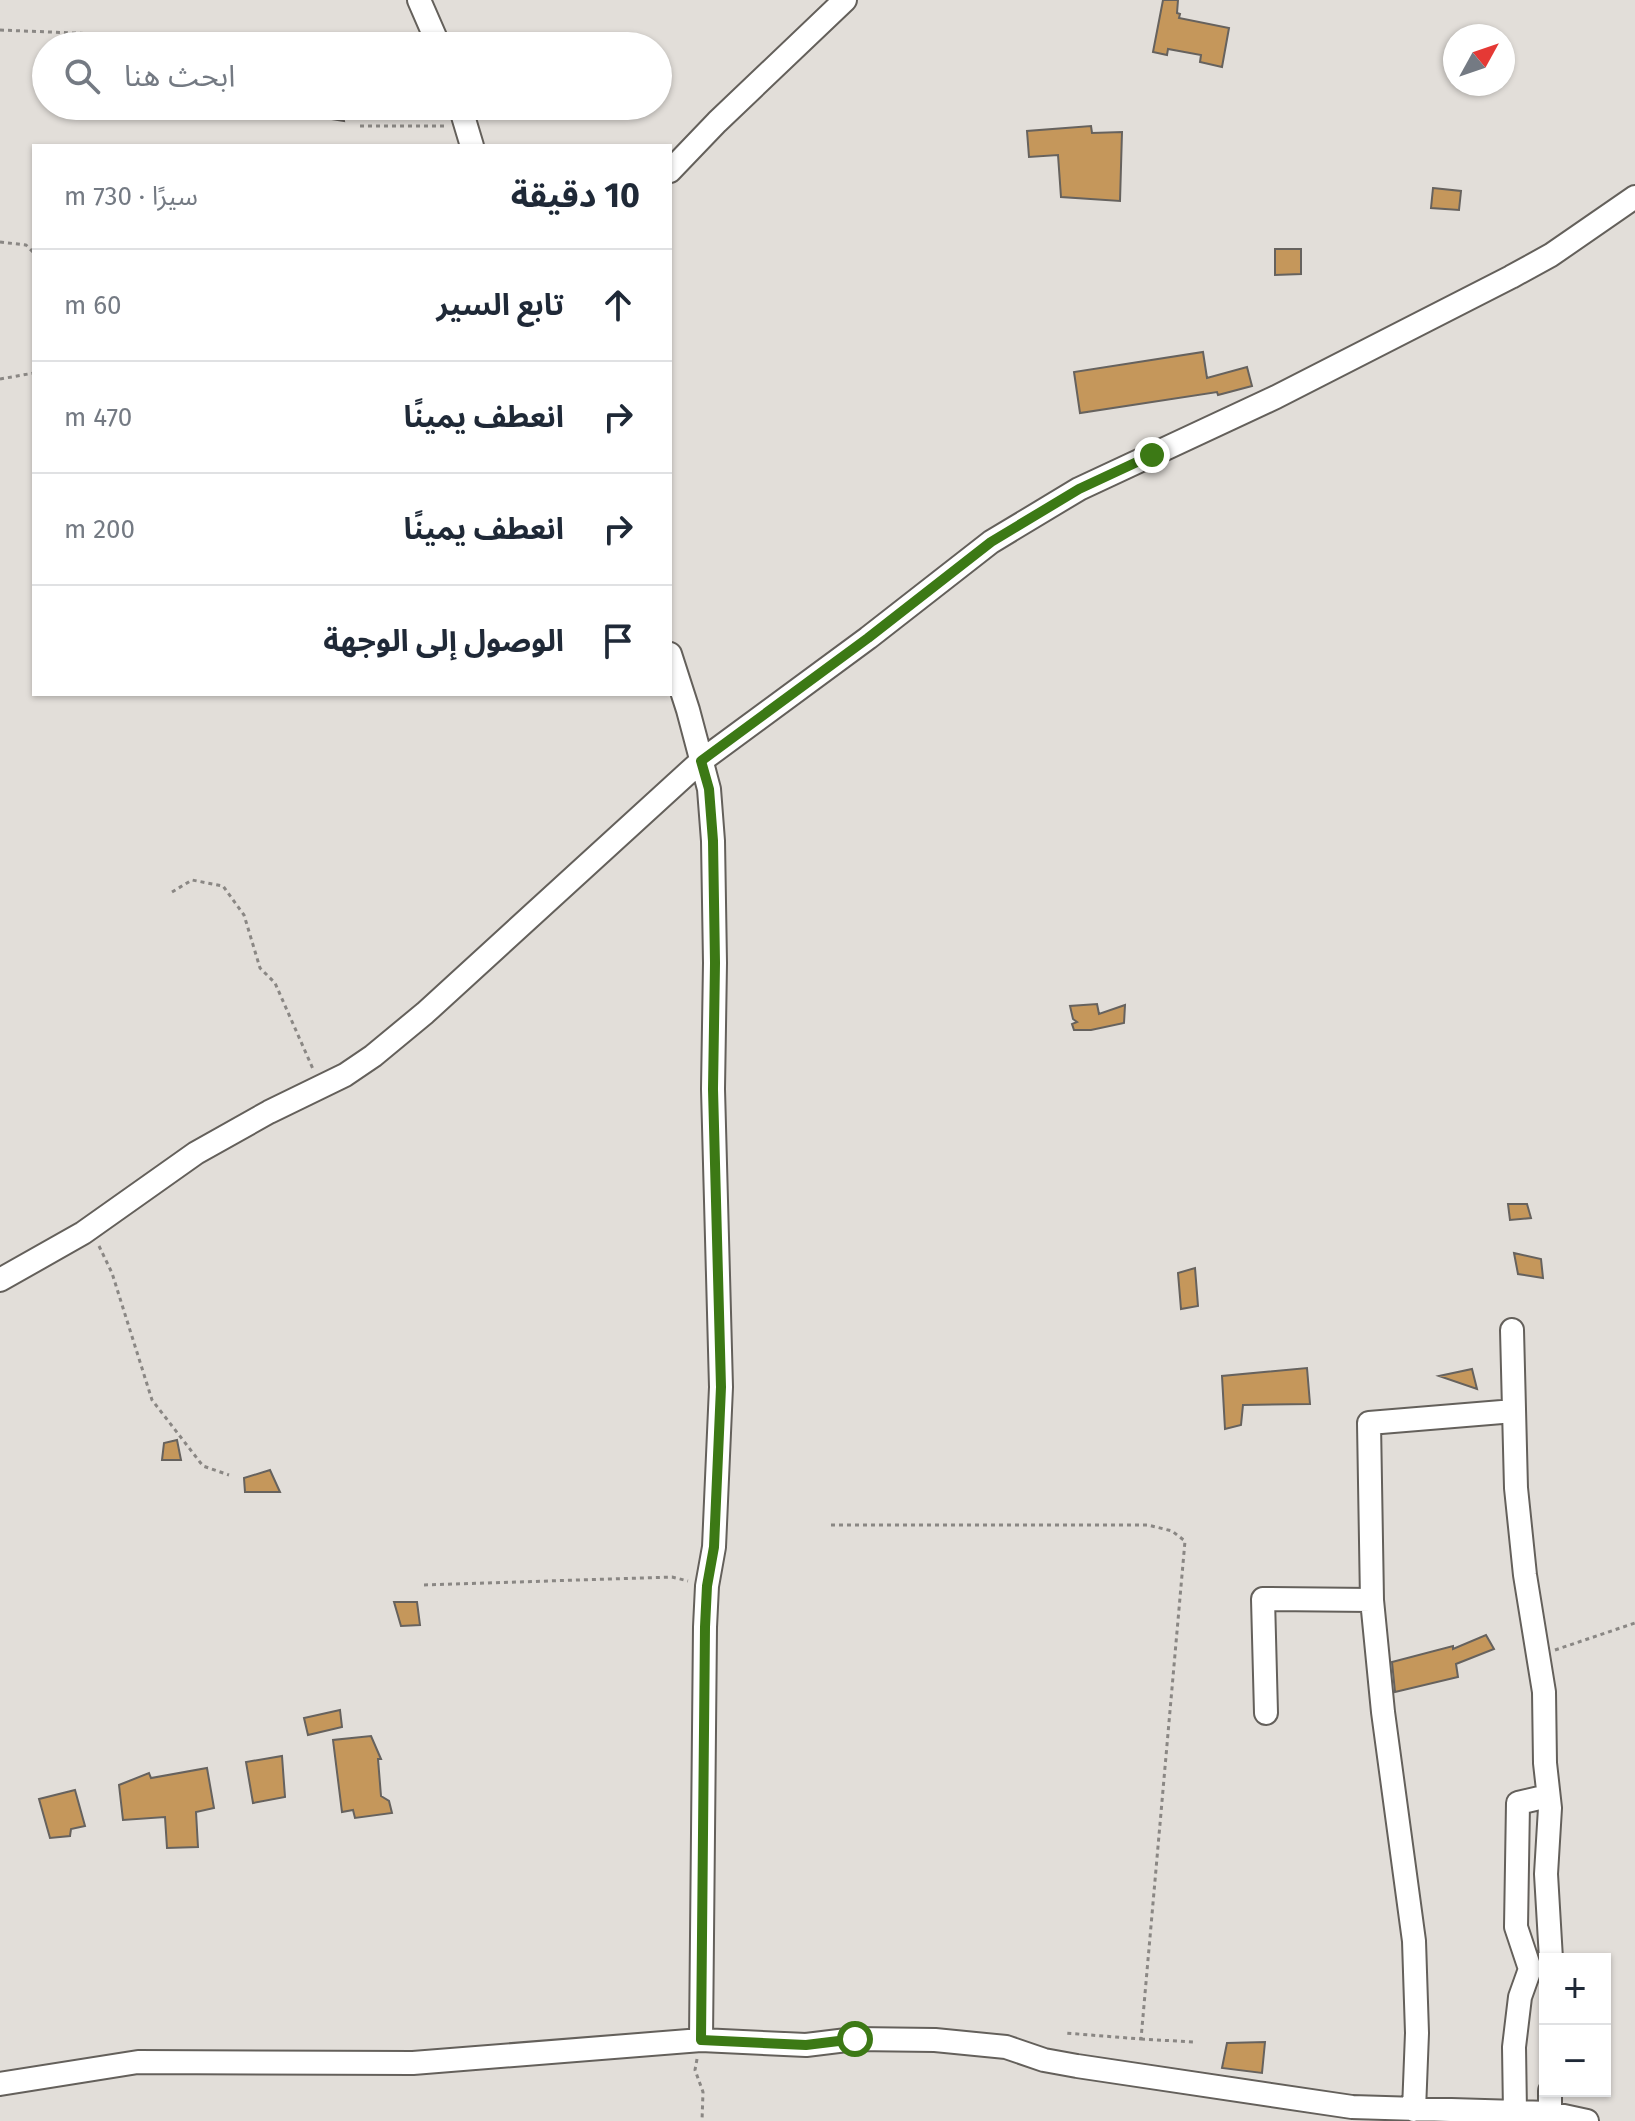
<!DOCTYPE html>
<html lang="ar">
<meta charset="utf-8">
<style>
body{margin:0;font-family:"Fira Sans","Noto Sans Arabic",sans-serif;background:#f2f2f3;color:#1f2937;direction:rtl}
.controls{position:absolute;right:24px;bottom:24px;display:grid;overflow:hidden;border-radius:0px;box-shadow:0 2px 6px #0004}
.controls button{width:72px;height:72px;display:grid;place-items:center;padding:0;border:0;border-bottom:2px solid #e0e1e3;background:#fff;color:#1f2937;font:40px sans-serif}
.compass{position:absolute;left:1443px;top:24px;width:72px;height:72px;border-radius:50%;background:#fff;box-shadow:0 2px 6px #0004;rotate:50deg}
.stop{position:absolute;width:24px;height:24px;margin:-18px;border:6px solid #3c7915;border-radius:50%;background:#fff}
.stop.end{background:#3c7915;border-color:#fff;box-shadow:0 2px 8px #0008}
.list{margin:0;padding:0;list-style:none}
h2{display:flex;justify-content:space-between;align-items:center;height:104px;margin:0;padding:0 32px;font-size:34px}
h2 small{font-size:26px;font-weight:400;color:#747a83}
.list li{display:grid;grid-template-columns:52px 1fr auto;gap:24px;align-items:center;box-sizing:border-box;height:112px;padding:0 32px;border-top:2px solid #e0e1e3}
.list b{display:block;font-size:30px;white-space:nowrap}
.list em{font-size:26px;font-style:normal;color:#747a83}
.icon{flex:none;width:44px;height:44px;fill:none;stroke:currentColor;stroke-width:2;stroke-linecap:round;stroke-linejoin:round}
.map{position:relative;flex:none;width:1635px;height:2121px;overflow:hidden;direction:ltr}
.search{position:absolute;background:#fff;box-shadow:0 2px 6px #0004;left:32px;top:32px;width:640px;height:88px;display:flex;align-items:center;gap:20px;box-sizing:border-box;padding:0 28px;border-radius:44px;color:#747a83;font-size:30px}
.panel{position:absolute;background:#fff;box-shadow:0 2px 6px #0004;left:32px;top:144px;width:640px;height:552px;border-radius:0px;direction:rtl}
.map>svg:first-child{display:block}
.building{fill:#c5975b;stroke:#66625e;stroke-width:2}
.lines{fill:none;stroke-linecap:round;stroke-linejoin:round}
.minor-casing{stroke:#64605b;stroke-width:26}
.path{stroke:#8a8784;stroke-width:3;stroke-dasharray:4 4;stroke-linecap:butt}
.minor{stroke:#fff;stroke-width:22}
.route{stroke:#3c7915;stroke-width:10}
</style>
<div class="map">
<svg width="1635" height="2121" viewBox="0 0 1635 2121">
<rect width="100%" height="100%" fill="#e2ded9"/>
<!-- building -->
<path class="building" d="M1163,0H1178L1177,13L1180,14L1179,18L1229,28L1222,67L1200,62L1201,55L1168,49L1167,55L1153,52Z
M301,106H341L344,121L300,114Z
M1091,126L1092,133L1122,132L1120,201L1061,197L1058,155L1029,157L1027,131Z
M1433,188L1461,191L1459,210L1431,208Z
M1275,249H1301V274L1275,275Z
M1203,352L1207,378L1247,367L1252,386L1218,395L1217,392L1080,413L1074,372Z
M1097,1004L1099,1014L1125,1005L1124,1023L1091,1030H1074L1072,1024L1077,1022L1073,1019L1070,1006Z
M1508,1204H1527L1531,1218L1510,1220Z
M1514,1253L1541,1259L1543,1278L1518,1274Z
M1195,1268L1198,1306L1181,1309L1178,1273Z
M1307,1368L1310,1404L1243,1405L1241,1425L1225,1429L1222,1376Z
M1472,1369L1477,1389L1439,1376Z
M177,1440L181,1460H162L164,1443Z
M270,1470L280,1492H245L244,1478Z
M394,1602H417L420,1625L401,1626Z
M1486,1635L1494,1649L1456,1664L1458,1677L1395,1692L1392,1662L1453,1646V1649Z
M340,1710L342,1727L308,1735L304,1718Z
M371,1736L381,1759H378L381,1796L389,1801L392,1813L355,1818L353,1810L342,1812L333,1740Z
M282,1756L285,1797L253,1803L246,1762Z
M207,1768L214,1808L196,1812L198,1847L167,1848L165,1817L123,1820L119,1785L149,1773L151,1778Z
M75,1790L85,1826L71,1829L70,1836L50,1838L39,1799Z
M1265,2042L1262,2073L1222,2068L1227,2043Z"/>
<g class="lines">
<!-- minor casing -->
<g class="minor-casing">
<path id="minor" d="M419,0L439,46
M460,106L472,146
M670,171L717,122L845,0
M670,654L688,710L709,789L713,841L715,963L713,1089L721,1387L714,1547L707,1586L705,1627L701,2040
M0,1280L83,1233L196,1153L269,1112L345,1075L373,1056L425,1013L701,761L868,638L991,542L1079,489L1276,397L1511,277L1551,255L1635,197
M1512,1330L1516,1488L1525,1575L1544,1692L1545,1763L1550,1808L1546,1874L1551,1959
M1266,1713L1263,1599L1372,1600
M0,2084L138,2062L413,2063L701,2040L806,2045L855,2039L935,2040L1006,2047L1044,2060L1077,2066L1352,2107L1550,2113L1587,2121
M1550,2091V2113
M1414,2110L1417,2033L1414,1941L1383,1712L1372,1600L1369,1423L1514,1411
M1515,2112L1514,2047L1520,1997L1530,1969L1516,1927L1518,1803L1548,1796"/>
</g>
<!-- path -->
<path class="path" d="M0,30L394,46
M360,126H447
M0,242L26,245L34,253
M0,379L34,373
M172,892L192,880L223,886L244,915L260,968L275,983L313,1069
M99,1246L112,1273L152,1400L203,1466L229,1475
M831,1525H1148L1172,1531L1185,1541L1141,2039L1065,2033
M424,1585L672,1577L688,1581
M1555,1650L1635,1623
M1141,2039L1193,2042
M697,2059L695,2070L703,2092L702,2121"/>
<!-- minor -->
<use href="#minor" class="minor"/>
</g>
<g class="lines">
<!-- route -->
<path class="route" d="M855,2039L806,2045L701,2040L705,1627L707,1586L714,1547L721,1387L713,1089L715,963L713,841L709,789L701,761L868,638L991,542L1079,489L1152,455"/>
</g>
</svg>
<div class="controls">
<button>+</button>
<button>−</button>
</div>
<svg class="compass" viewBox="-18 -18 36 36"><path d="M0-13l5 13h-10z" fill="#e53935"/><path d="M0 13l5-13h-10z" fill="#747a83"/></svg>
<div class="stop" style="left:855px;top:2039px"></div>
<div class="stop end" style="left:1152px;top:455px"></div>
<div class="search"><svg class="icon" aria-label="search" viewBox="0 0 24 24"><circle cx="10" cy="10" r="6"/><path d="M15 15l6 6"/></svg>ابحث هنا</div>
<section class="panel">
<h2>10 دقيقة<small>سيرًا · 730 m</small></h2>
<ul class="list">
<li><svg class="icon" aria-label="ahead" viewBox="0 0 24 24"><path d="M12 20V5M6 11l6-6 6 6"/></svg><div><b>تابع السير</b></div><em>60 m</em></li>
<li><svg class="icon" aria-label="right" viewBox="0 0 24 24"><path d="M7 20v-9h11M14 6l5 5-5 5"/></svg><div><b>انعطف يمينًا</b></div><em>470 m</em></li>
<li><svg class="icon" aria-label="right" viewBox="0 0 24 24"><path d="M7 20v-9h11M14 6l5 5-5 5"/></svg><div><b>انعطف يمينًا</b></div><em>200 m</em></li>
<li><svg class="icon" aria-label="arrive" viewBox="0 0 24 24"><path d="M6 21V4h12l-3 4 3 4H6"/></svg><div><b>الوصول إلى الوجهة</b></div></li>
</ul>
</section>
</div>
